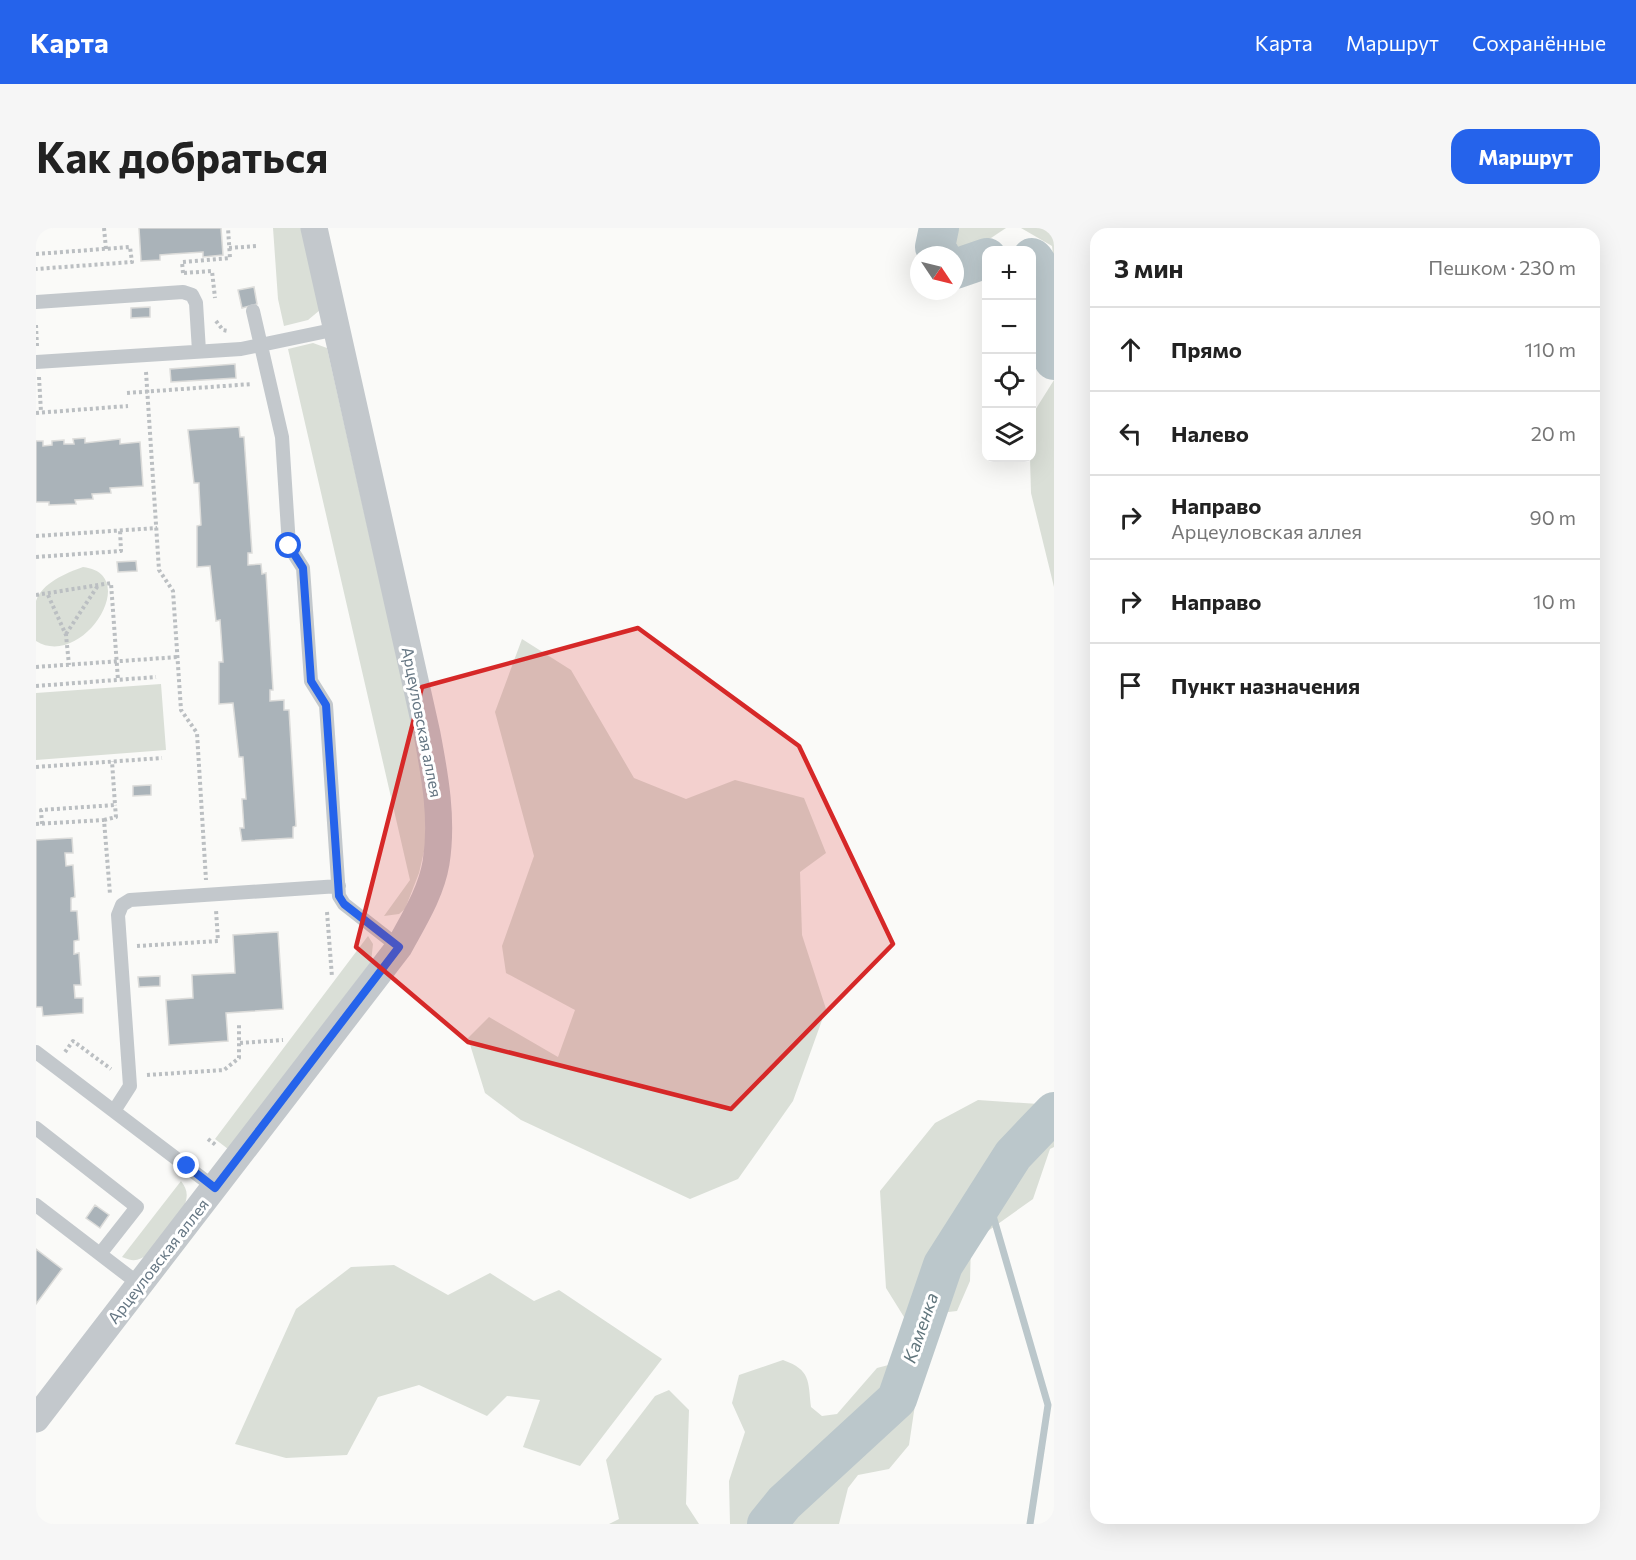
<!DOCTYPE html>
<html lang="ru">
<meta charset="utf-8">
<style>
body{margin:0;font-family:Commissioner,sans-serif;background:#f6f6f6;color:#222}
.controls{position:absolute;right:18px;top:18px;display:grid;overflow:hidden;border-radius:12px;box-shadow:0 6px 24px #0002}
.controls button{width:54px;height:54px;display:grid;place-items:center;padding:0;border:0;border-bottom:2px solid #e0e0e0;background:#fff;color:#222;font:30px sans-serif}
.compass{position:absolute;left:874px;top:18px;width:54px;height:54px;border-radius:50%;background:#fff;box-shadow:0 6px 24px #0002;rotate:125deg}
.stop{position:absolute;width:18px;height:18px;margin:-14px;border:4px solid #2563eb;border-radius:50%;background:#fff}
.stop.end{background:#2563eb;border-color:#fff;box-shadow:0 2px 6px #0008}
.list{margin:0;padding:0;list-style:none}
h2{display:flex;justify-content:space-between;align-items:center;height:78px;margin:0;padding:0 24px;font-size:26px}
h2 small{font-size:20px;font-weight:400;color:#767676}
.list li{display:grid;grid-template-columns:39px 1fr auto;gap:18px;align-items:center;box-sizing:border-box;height:84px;padding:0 24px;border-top:2px solid #e0e0e0}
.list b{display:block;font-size:22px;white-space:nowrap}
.list p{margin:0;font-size:20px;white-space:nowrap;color:#767676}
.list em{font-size:20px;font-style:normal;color:#767676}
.icon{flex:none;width:33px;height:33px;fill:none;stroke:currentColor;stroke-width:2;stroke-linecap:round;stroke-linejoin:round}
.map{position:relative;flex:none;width:1018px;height:1296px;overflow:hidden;border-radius:18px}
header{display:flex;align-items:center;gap:36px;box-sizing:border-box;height:84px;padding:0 30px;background:#2563eb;color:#fff}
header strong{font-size:28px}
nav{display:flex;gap:33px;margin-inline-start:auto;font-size:21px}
.intro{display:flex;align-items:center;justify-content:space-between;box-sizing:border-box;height:144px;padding:0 36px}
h1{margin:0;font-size:42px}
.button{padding:15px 27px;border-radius:18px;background:#2563eb;color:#fff;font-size:21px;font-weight:700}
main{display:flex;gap:36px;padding:0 36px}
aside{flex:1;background:#fff;border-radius:18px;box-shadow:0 6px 24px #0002}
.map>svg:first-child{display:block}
.green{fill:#dadfd7}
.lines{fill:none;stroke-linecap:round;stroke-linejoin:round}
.stream{stroke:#bbc7cb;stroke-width:7}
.river{stroke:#bbc7cb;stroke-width:40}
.building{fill:#aab3b9;stroke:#dcdcda;stroke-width:1.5}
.path{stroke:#bbbfc2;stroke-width:4;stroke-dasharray:3 3;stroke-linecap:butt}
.lane{stroke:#c3c8cc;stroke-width:14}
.street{stroke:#c3c8cc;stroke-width:27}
.route{stroke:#2563eb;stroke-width:8}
.marked{fill:#d62828;fill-opacity:0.2;stroke:#d62828;stroke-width:4.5;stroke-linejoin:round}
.labels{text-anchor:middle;stroke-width:6;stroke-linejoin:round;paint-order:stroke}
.street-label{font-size:16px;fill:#657683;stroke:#fff}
.water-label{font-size:18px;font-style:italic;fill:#60757c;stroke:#fff}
</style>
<header>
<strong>Карта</strong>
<nav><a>Карта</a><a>Маршрут</a><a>Сохранённые</a></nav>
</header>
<div class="intro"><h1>Как добраться</h1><a class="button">Маршрут</a></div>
<main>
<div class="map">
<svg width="1018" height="1296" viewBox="0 0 1018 1296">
<rect width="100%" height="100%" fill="#fafaf8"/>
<!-- green -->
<path class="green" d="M237,0H270L284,82L272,92L248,98L242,71Z
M916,0H970L919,34Z
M985,0H1018V35L1016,18Z
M277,115L291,120L389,553L390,615L383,645L369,681L363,686L348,688L374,652L252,121Z
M1018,152V359L995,265L994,230L996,187Z
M47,339C107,346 46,442 0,413C0,401 0,384 0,373C6,355 30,345 47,339Z
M486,411L535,442L598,550L650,571L699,552L768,570L790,625L764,644L766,707L790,781L757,873L702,951L654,971L485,892L449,865L432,810L453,789L522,829L539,782L470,745L466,718L498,628L459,484Z
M125,456L130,522L0,532V465Z
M332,708L337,716L335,734L192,921L179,911Z
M942,872L1018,877V919L1014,921L997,971L935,1015L934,1053L921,1083L868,1089L850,1060L844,963L899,895Z
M145,953C152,962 152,968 148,979L112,1026C103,1033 97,1034 86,1029Z
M358,1037L412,1067L454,1045L498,1073L523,1062L626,1131L544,1238L487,1219L504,1172L471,1168L451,1188L383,1157L342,1169L311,1227L250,1230L199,1216L260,1081L315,1039Z
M747,1132C775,1142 772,1153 775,1179L786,1188L801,1186L841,1140L868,1133L884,1143L873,1217L853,1241L822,1247L812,1260L803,1296H694L693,1253L709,1204L696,1175L703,1147Z
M633,1162L653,1182L650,1276L663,1296H573L583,1291L570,1232L619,1168Z"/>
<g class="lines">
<!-- stream -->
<path class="stream" d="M951,967L1012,1177L994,1296"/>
<!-- river -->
<path class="river" d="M903,0L899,19L904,27
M996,30C1012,41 1014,111 1018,132
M919,41L951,30
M731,1296L748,1275L861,1171L907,1037L977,927L1018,884"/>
</g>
<!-- building -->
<path class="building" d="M103,0H185L187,27L167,29V24L136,26L124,27V32L105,33Z
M218,59L221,76L206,80L202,62Z
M114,79V89L95,90V80Z
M199,136L200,150L135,154L134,141Z
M203,199L204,209H208L216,325H212V337L225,336L226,346L230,345L237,462H234V473L248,472V482H253L260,598L257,599V610L206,613L204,600H208L206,571H210L207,529H203L197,475L183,476V434H187L184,392L180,393L174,338L161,339V298L165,297L163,260V255H158L152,202Z
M49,210V215L84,211V216L104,214L107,258L74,260L75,265L56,266L57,271L39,272L40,276L13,277V274H0V213H7V218L16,217V213L28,212V216H38L37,211Z
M100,333L101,343L82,344L81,334Z
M115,557V567L97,568V558Z
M36,610L37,625H29L30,638L37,637L39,669L35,670V683H41L43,712L38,713V726L43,725L45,757H38L39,770H47V785L7,788L6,779H0V612Z
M242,704L247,781L190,785L192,813L133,817L130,772L157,770L156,747L199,745L197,707Z
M124,748V758L103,759L102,749Z
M59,977L73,987L64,1000L50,990Z
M0,1021L26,1041L0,1076Z"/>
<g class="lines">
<!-- path -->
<path class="path" d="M68,0L70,21
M193,20L221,18
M0,26L94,19L96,34L0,41
M147,45L146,34L194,30L192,0
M148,45L176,43L179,70
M180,93L187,102L192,103
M0,97L1,118
M110,144L123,342L137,363L145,482L161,505L170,652
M3,149L5,184
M91,165L216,156
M0,185L92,178
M0,308L121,300
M0,329L85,323L84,302
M0,367L75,355L82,452
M12,367L30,407L33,437
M30,406L63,356
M0,439L142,429
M0,458L120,449
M0,539L126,530
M68,592L80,589L79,577
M0,596L68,592L74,666
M6,596L5,582L79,577L76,533
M291,684L296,749
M101,718L182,713L180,682
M204,815L247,812
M29,824L37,813L75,841
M111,847L188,842L203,830V797
M172,911L181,918"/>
<!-- lane -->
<path class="lane" d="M0,74L147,64L156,67L160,75L163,123
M217,83L246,209L253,318L267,340L275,453L290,477L303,668L308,676L363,719
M0,134L205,121L301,101
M0,824L179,960
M78,883L94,858L82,687L86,677L94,672L303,658
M0,900L101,979L64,1026
M0,977L103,1056"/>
<!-- street -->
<path class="street" d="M0,1191L363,719C377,693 395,665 400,635C407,592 399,548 391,506L278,0"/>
</g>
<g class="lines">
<!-- route -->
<path class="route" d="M151,938L179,960L363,719L308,676L303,668L290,477L275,453L267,340L253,318"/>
</g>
<!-- marked area -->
<path class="marked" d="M602,400L763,518L857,716L695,881L432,814L320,719L386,459Z"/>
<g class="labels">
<!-- street labels -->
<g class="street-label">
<text transform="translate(386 494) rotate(79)" y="6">Арцеуловская аллея</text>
<text transform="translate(122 1033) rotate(-52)" y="6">Арцеуловская аллея</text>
</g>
<!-- water labels -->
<g class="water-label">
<text transform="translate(885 1100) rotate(-71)" y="6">Каменка</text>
</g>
</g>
</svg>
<div class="controls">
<button>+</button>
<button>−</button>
<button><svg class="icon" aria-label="locate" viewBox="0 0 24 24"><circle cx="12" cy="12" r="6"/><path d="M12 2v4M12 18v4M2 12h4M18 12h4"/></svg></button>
<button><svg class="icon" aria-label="layers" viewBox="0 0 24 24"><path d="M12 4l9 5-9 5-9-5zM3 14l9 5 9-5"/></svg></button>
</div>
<svg class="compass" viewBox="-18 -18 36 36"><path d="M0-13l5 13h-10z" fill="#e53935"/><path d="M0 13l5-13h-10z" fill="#767676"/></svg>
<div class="stop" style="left:253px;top:318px"></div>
<div class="stop end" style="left:151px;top:938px"></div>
</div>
<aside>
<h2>3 мин<small>Пешком · 230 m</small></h2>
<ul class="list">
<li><svg class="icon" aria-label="ahead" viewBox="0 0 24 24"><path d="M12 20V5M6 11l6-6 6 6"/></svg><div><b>Прямо</b></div><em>110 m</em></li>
<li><svg class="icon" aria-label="left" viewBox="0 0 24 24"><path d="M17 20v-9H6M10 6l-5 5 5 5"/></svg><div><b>Налево</b></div><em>20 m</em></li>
<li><svg class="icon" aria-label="right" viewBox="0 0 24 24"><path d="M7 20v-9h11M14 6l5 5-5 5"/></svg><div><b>Направо</b><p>Арцеуловская аллея</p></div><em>90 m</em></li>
<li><svg class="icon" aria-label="right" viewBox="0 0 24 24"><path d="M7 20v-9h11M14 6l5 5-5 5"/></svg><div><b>Направо</b></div><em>10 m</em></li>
<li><svg class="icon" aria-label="arrive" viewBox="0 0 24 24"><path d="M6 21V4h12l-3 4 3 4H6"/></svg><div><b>Пункт назначения</b></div></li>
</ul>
</aside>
</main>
